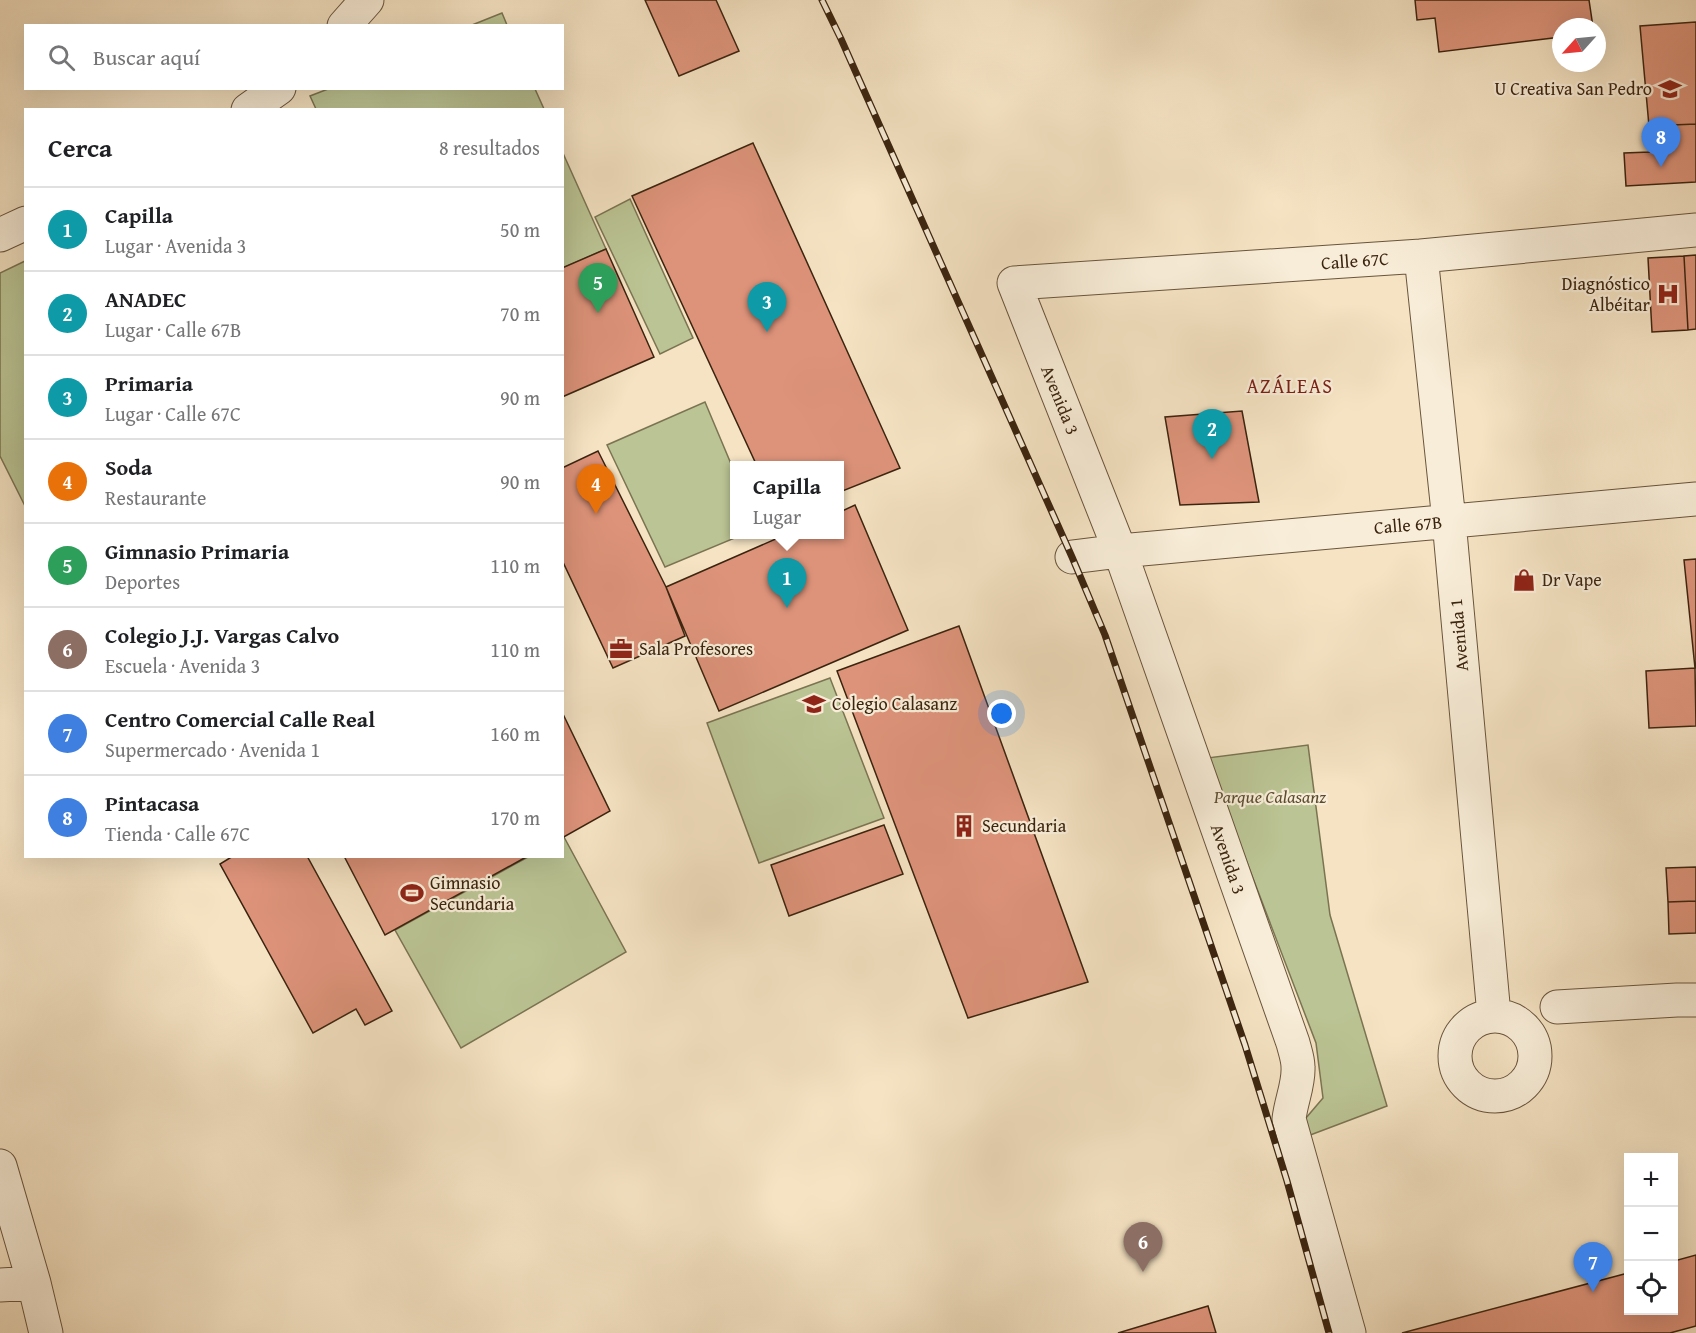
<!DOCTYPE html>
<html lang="es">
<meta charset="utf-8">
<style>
body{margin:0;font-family:"Gentium Book Plus",serif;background:#f2f2f2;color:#202124}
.controls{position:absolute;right:18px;bottom:18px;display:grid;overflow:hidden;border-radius:0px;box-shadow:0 6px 24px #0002}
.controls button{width:54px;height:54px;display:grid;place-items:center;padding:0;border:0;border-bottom:2px solid #e0e0e0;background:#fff;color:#202124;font:30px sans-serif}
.compass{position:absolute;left:1552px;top:18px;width:54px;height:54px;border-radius:50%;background:#fff;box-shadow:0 6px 24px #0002;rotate:243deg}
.you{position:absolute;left:1002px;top:714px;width:21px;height:21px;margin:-15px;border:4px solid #fff;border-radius:50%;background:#1a73e8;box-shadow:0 0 0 9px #1a73e833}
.badge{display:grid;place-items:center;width:39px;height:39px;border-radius:50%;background:#7c3aed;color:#fff;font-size:20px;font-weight:700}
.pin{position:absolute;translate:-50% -50px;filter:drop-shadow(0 2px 3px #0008)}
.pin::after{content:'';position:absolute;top:32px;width:21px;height:18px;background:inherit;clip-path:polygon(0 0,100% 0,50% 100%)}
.popup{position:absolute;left:730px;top:461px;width:114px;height:78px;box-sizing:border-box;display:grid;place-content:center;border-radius:0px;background:#fff;filter:drop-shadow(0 2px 4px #0005);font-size:20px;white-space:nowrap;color:#757577}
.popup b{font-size:22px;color:#202124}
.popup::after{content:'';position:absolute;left:50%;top:100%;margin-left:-12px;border:12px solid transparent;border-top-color:#fff}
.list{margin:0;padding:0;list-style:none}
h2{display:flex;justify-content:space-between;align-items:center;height:78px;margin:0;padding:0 24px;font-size:26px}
h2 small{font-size:20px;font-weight:400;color:#757577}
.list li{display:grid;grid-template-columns:39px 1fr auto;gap:18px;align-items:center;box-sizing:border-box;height:84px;padding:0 24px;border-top:2px solid #e0e0e0}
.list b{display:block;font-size:22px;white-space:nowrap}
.list p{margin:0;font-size:20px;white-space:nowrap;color:#757577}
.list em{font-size:20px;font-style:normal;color:#757577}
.icon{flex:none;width:33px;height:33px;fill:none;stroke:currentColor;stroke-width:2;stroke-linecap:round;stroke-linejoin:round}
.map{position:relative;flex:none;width:1696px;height:1333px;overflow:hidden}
.search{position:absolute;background:#fff;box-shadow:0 6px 24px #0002;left:24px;top:24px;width:540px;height:66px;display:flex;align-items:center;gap:15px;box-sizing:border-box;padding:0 21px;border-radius:0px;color:#757577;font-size:22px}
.panel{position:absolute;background:#fff;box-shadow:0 6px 24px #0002;left:24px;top:108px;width:540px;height:750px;border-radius:0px}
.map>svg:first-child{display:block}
.green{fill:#bbc494;stroke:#7b7452;stroke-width:1.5}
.building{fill:#dd937a;stroke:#3b240f;stroke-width:1.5}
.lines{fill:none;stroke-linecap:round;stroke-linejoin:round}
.minor-casing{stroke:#6a543c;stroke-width:35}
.minor{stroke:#f8edd8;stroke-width:33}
.rail-casing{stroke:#3b240f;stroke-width:7}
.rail{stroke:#f8edd8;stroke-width:4.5;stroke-dasharray:14;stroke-linecap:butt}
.labels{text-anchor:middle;stroke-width:4.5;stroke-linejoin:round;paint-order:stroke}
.poi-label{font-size:18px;fill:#3b240f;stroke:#f8edd8;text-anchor:start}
.street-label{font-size:18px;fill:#3b240f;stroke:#f8edd8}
.park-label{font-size:18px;font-style:italic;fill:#5b4c30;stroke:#f8edd8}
.neighbourhood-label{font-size:20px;letter-spacing:1.5px;fill:#7a1f14;stroke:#f8edd8}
</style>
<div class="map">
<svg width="1696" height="1333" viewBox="0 0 1696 1333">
<rect width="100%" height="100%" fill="#f5e3c3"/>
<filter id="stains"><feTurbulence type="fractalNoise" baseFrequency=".00333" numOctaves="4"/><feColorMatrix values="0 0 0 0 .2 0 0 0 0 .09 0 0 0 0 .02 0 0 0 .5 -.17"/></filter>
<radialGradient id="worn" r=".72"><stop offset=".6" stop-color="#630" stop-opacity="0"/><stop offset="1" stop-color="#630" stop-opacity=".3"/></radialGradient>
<!-- green -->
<path class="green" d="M502,13L507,25H472Z
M328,89H535L544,109H316L310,96Z
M562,151L606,249L563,268H562Z
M630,199L693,338L660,354L595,217Z
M25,261V506L0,456V273Z
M705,402L734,471V534L742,535L665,567L607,445Z
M830,678L884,818L759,863L707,723Z
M1308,745L1330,915L1387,1106L1305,1137L1300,1125L1323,1098L1316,1043L1207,758Z
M564,837L626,952L461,1048L395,930L528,857L562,856L563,838Z"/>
<!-- building -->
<path class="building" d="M645,0H716L739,51L679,76Z
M1415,0H1589L1593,27H1561V37L1439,52L1435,18L1417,20Z
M1696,22V124L1649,126L1640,26Z
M1696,124V182L1626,186L1624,153L1650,152L1649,126Z
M753,143L900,468L840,492V466H757L632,196Z
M606,249L654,357L562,397V268Z
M1696,255V329L1688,330L1684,256Z
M1684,256L1688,330L1652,332L1648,258Z
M1242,411L1259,502L1180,505L1165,417Z
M598,451L666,587L685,636L613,668L562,560V468Z
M855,505L908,630L719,711L666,587L787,534H840V512Z
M1696,559V668H1695L1684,560Z
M959,626L1088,982L968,1018L837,671Z
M1695,668L1696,726L1649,728L1646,671Z
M562,712L610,811L562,838Z
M884,825L903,874L789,916L771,865Z
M233,856H307L392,1011L365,1025L356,1009L313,1033L220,864Z
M344,856H528L385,935Z
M1696,867V901L1668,902L1666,868Z
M1696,901V933L1669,934L1668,902Z
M1696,1255V1326L1670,1333H1402L1628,1273V1310H1674V1261Z
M1208,1306L1216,1333H1118Z"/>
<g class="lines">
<!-- minor casing -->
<g class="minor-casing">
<path id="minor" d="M344,26L367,0
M248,110L279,88
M0,235L26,223
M1421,256L1449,521L1494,1015
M1072,557L1120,551L1696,499
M1557,1007L1677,1000H1696
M1455 1056a40 40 0 1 1 80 0a40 40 0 1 1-80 0Z
M0,1166L34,1283L46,1333
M0,1285L34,1283
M1349,1333L1289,1119C1291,1101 1299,1084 1298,1067C1298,1059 1295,1051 1293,1043L1120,551L1014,283L1421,256L1696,230"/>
</g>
<!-- minor -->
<use href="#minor" class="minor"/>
<!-- rail casing -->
<g class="rail-casing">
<path id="rail" d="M822,0L841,39L1072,557L1105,635L1245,1045L1287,1181L1329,1333"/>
</g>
<!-- rail -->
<use href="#rail" class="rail"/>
</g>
<!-- icons -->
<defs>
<g id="university-bare" transform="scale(1.8)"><path d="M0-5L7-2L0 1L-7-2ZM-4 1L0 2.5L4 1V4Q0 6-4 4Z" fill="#8f2418" stroke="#f8edd8" stroke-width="2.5" paint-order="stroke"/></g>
<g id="hospital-bare" transform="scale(1.8)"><path d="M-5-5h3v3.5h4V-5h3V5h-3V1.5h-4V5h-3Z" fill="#8f2418" stroke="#f8edd8" stroke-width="2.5" paint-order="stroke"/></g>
<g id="shop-bare" transform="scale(1.8)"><path d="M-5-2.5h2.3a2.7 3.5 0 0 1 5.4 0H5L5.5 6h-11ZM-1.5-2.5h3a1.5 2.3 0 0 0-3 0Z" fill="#8f2418" stroke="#f8edd8" stroke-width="2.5" paint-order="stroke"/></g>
<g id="office-bare" transform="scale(1.8)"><path d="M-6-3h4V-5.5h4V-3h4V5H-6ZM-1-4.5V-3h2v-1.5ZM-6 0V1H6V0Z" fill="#8f2418" stroke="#f8edd8" stroke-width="2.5" paint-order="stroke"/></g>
<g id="school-bare" transform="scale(1.8)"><path d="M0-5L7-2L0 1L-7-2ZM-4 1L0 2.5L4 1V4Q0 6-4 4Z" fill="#8f2418" stroke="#f8edd8" stroke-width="2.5" paint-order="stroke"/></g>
<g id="building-bare" transform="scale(1.8)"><path d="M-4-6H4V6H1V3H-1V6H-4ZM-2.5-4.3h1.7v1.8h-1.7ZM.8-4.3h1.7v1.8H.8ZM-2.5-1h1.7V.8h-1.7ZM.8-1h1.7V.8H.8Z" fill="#8f2418" stroke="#f8edd8" stroke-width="2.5" paint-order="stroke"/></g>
<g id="stadium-bare" transform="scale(1.8)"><path d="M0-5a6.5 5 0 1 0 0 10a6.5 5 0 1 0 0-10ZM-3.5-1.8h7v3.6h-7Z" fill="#8f2418" stroke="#f8edd8" stroke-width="2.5" paint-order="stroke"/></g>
</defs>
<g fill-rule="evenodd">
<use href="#university-bare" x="1670" y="89"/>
<use href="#hospital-bare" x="1668" y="294"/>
<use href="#shop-bare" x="1524" y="580"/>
<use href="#office-bare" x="621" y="649"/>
<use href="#school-bare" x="814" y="704"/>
<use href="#building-bare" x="964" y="826"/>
<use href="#stadium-bare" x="412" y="893"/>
</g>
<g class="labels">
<!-- poi labels -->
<g class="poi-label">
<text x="1652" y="95" text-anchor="end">U Creativa San Pedro</text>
<text x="1650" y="290" text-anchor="end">Diagnóstico<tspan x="1650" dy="21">Albéitar</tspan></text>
<text x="1542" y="586">Dr Vape</text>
<text x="639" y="655">Sala Profesores</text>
<text x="832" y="710">Colegio Calasanz</text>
<text x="982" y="832">Secundaria</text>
<text x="430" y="889">Gimnasio<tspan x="430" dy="21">Secundaria</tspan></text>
</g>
<!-- street labels -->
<g class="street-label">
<text transform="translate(1355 261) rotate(-4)" y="6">Calle 67C</text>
<text transform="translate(1060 400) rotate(68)" y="6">Avenida 3</text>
<text transform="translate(1408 525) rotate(-5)" y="6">Calle 67B</text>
<text transform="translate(1459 635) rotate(-95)" y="6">Avenida 1</text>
<text transform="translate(1228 859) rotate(71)" y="6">Avenida 3</text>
</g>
<!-- park labels -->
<g class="park-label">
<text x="1270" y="803">Parque Calasanz</text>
</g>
<!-- neighbourhood labels -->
<g class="neighbourhood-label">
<text x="1290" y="393">AZÁLEAS</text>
</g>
</g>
<rect width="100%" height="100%" filter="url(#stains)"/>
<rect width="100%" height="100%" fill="url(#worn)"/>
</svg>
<div class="controls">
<button>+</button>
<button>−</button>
<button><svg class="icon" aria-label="locate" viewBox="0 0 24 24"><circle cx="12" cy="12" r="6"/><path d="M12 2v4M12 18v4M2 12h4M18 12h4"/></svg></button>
</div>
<svg class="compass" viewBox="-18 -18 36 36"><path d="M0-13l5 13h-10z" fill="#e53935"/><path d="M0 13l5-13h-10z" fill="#757577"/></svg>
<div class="you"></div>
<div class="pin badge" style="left:787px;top:608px;background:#0f9aa8">1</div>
<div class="popup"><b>Capilla</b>Lugar</div>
<div class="pin badge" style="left:1212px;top:459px;background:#0f9aa8">2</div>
<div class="pin badge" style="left:767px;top:332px;background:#0f9aa8">3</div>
<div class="pin badge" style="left:596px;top:514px;background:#e8710a">4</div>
<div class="pin badge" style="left:598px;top:313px;background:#2e9e5b">5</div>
<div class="pin badge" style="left:1143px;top:1272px;background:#8d6e63">6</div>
<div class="pin badge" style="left:1593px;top:1292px;background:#3f7fe0">7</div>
<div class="pin badge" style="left:1661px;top:167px;background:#3f7fe0">8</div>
<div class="search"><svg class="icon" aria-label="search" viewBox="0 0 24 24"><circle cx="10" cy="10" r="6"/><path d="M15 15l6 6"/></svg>Buscar aquí</div>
<section class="panel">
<h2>Cerca<small>8 resultados</small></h2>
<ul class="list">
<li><span class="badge" style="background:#0f9aa8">1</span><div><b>Capilla</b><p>Lugar · Avenida 3</p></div><em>50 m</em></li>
<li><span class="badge" style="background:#0f9aa8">2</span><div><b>ANADEC</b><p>Lugar · Calle 67B</p></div><em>70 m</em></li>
<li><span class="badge" style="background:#0f9aa8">3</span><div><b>Primaria</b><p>Lugar · Calle 67C</p></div><em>90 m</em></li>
<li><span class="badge" style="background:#e8710a">4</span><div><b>Soda</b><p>Restaurante</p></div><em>90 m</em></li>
<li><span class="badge" style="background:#2e9e5b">5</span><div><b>Gimnasio Primaria</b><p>Deportes</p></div><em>110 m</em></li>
<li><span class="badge" style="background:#8d6e63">6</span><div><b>Colegio J.J. Vargas Calvo</b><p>Escuela · Avenida 3</p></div><em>110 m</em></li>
<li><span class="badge" style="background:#3f7fe0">7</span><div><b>Centro Comercial Calle Real</b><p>Supermercado · Avenida 1</p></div><em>160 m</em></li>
<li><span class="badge" style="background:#3f7fe0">8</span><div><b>Pintacasa</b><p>Tienda · Calle 67C</p></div><em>170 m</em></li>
</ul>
</section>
</div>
